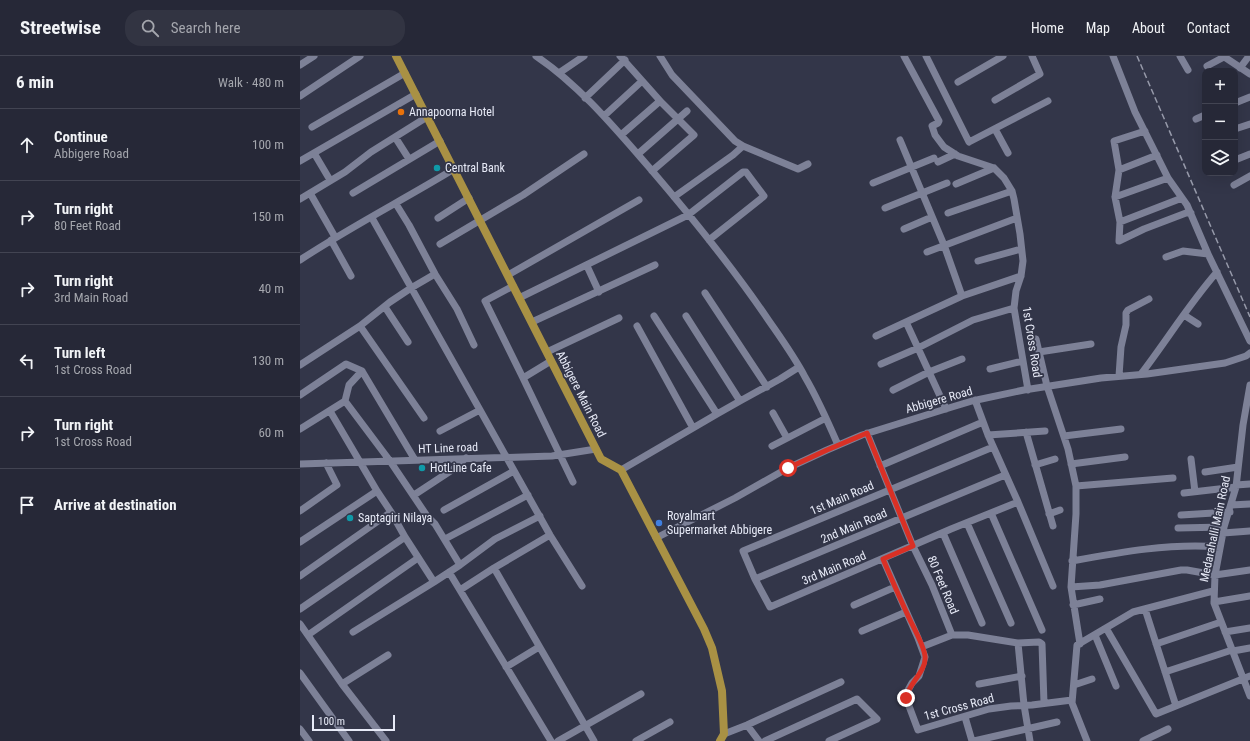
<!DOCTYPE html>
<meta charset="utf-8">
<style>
body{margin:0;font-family:"Roboto Condensed",sans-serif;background:#323442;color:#f1f3f6}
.controls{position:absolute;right:12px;top:12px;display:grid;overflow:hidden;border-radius:8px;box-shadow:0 4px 16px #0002}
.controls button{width:36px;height:36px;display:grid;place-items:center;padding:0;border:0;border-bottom:1px solid #424452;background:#262837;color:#f1f3f6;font:20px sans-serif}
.scale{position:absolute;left:12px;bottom:10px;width:83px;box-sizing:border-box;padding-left:4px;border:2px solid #e7eaf7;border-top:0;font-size:11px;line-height:14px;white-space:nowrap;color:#e7eaf7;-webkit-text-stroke:3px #333649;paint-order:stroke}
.stop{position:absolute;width:12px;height:12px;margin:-9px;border:3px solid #d93025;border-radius:50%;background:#fff}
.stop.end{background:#d93025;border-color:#fff;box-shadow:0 1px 4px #0008}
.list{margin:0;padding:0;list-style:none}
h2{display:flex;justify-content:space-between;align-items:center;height:52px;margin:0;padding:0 16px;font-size:17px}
h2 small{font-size:13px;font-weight:400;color:#a4a6ad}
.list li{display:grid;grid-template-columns:26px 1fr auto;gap:12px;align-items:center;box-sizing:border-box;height:72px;padding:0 16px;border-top:1px solid #424452}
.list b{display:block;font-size:15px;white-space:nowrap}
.list p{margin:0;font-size:13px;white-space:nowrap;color:#a4a6ad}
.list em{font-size:13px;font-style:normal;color:#a4a6ad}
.icon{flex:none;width:22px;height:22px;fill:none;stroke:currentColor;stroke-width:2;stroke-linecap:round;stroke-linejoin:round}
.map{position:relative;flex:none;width:950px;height:685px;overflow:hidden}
header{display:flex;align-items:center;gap:24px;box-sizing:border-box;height:56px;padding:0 20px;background:#262837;border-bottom:1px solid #424452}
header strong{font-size:19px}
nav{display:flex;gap:22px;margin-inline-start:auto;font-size:14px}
.search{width:280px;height:36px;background:#323442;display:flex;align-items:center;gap:10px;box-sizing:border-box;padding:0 14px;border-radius:16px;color:#a4a6ad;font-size:15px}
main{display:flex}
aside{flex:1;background:#262837}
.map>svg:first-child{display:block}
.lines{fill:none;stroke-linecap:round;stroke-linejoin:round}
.minor{stroke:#7d8197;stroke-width:7}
.major{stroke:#a99144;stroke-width:8}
.rail{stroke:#979aaa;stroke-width:1.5;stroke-dasharray:6 3;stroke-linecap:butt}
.route{stroke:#d93025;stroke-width:5}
.food-dot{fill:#e8710a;stroke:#333649;stroke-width:1.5}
.culture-dot{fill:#0f9aa8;stroke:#333649;stroke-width:1.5}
.shop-dot{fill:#3f7fe0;stroke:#333649;stroke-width:1.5}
.labels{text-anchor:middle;stroke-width:3.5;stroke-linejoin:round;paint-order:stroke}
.poi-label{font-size:12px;fill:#e7eaf7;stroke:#333649;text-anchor:start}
.street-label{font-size:12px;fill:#e7eaf7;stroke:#333649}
</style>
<header>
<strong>Streetwise</strong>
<div class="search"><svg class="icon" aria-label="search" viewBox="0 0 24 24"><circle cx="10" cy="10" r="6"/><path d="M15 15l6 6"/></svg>Search here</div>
<nav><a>Home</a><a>Map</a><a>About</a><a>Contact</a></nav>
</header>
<main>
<aside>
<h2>6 min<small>Walk · 480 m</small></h2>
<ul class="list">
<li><svg class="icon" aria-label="ahead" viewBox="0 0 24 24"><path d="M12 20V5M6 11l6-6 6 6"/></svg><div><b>Continue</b><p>Abbigere Road</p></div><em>100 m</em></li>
<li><svg class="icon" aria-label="right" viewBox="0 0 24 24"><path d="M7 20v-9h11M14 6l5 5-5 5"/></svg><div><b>Turn right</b><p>80 Feet Road</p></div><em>150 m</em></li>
<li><svg class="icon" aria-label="right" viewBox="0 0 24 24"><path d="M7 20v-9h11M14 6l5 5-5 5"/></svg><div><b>Turn right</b><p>3rd Main Road</p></div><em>40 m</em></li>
<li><svg class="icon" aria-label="left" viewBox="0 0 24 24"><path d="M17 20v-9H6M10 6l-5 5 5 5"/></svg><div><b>Turn left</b><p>1st Cross Road</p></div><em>130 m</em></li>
<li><svg class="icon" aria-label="right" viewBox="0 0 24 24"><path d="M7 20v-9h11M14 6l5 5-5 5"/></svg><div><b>Turn right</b><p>1st Cross Road</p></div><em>60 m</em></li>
<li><svg class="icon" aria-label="arrive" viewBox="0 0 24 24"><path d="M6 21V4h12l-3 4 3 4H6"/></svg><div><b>Arrive at destination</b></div></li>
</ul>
</aside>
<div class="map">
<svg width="950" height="685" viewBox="0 0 950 685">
<rect width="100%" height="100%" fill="#333649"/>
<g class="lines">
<!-- minor -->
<path class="minor" d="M236,0C279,29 314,71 348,110C390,159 431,209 467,262C480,281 494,300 505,321C518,343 528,366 538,389
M320,0L362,47L394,79L352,115
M360,0L372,19L435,85L443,90
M604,0L639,65L638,67L632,70L635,79L644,91L658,100L694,112L704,122L712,135L714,143L720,178L723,205L721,220L716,235L714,252L728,334
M626,0L669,86L748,45
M813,0L835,56L868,122L887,149L908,198L883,195L866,201
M880,0L888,14
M923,0L950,18
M0,9L14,0
M907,10L924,1
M940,12L949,0
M259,17L284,0
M658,26L703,0
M0,40L60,0
M285,42L325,4
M695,44L740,18L732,0
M935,47L950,41
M304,60L342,25
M896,63L905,59
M12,71L105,17
M695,73L708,97
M935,73L950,68
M845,75L814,85L819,114L815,141L820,166L819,185L844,173L886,157H891
M321,79L360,45
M95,81L109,103
M600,84L644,189L662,240L606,266
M14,97L30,124
M338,98L387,55
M935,104L950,98
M0,105L116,38
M638,106L655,98
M819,114L857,99
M573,127L634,102
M656,128L694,112
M934,129L950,120
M10,137L35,181
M53,137L140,85
M374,141L433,99L443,90L498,113L508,108
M815,141L868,122
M0,143L45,116L71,96L127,61
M96,148L109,169L135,218L157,253L174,289
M585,152L647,127
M648,157L712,135
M72,162L180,354
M138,162L169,142
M820,166L882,142
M604,173L632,161
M31,184L51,220
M140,188L223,139L284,98
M627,196L717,162
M908,198L950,285
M0,204C50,171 103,144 154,113
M678,205L721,193
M287,210L299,236
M208,219L339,144
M213,230L185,245L223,322
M405,237L467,331
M662,240L721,220
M219,242L388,159L443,116H446L464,140L463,141L409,184
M85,251L108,286
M884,259L898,268
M354,260L417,358L440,345L386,260
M232,266L355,209
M60,270L124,362
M337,270L393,372
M576,280L606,266L646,353
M736,283L747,330L768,393L776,430V458L771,531L780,588
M247,296L319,262
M739,296L791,288
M251,305L223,322L273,426
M581,308L618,292L673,264L714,252
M0,309L60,270L90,246L111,232L135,218
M690,313L723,305
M841,318C867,284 889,248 917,216
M819,320L821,291L826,269V257L828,254L849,243
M950,329L943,369L936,431L924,471L915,519L914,547L950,640
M593,334L629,316L662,303
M0,339L46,308L62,315
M675,344L688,379L718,446L753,530
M45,345L49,329L62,315L115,404
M440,345L480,323L499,311
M30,355L77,435
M473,357L487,382
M0,373L45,345L90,405L127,460L135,468L160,509L134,526
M140,375L180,354L250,479L282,530
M726,376L753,470
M567,377L613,490L632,529L652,579
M688,379L745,375
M764,380L821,373
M472,390L526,362
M693,391L443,495L455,523L470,551L651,473L718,446
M891,403L895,436
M0,408L252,400L296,393
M771,408L825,401
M735,409L755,403
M580,410L683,366
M321,414L417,358
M905,416L938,411
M936,429L950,428
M776,430L873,422
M884,437L936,431
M114,439L155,412L166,402
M931,449L950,448
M144,454L214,415
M0,455L37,429L26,407
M691,457L742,574
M749,458L760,454
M881,459L930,456
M667,467L711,567
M878,472L924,471
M643,477L682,567
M923,477L950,475
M356,482L435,442L488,412L527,394L562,379L652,351L672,345L724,334L801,322L847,318L925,307L946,300L950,297
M145,483L228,439
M0,486L77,435L91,456
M583,503L618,582L625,601L619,620L612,627L607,636L606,642L618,674L689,653L711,650L732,649L772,644
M772,505C821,496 870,487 920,491
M160,509L195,483L240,460
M194,512L250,479
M149,516L251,685
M0,520L91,456L105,481L134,526L53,576
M455,523L705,419
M771,531L800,529L881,514H887L915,519L950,514
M160,534L194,512L294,685
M914,546L950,540
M554,549L595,531
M773,549L800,543
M0,553L105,481
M845,553L876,650
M0,568L42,628L86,685
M806,572L856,658L950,620
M562,575L606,556
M925,576L950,572
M8,579L118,502
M795,579L816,630
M718,587L739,586L742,588L744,647
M856,588L921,566
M624,590L652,579H668L718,587L724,649L730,685
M933,595L950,592
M206,611L239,591
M865,616L932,594
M0,617L49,685
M42,628L88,599
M679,628L722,620
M774,629L792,623
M665,661L672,685
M447,669L459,685
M0,673L9,685
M424,678L447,669L541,626
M258,685L341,638
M336,685L370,666
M465,685L557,643L577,663L529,685
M674,685L757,666
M787,685L772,647L777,589L833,556L913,535
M843,685L868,673"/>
<!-- major -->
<path class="major" d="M96,0L301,403L321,414L404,573L412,592L422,635L424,678L420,685"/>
<!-- rail -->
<path class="rail" d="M837,0L950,261"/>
</g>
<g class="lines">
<!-- route -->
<path class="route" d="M488,412L527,394L567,377L613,490L583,503C592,524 601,545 611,566C615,574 624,591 625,600C627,615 608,628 606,642"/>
</g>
<!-- markers -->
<circle class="food-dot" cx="101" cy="56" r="4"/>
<g class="culture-dot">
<circle cx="137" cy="112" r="4"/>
<circle cx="122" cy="412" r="4"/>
<circle cx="50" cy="462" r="4"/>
</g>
<circle class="shop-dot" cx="359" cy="467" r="4"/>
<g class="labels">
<!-- poi labels -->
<g class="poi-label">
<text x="109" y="60">Annapoorna Hotel</text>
<text x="145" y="116">Central Bank</text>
<text x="130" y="416">HotLine Cafe</text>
<text x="367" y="464">Royalmart<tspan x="367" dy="14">Supermarket Abbigere</tspan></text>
<text x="58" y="466">Saptagiri Nilaya</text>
</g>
<!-- street labels -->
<g class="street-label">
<text transform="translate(732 286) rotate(81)" y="4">1st Cross Road</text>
<text transform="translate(281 338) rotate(63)" y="4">Abbigere Main Road</text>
<text transform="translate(639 344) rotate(-16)" y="4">Abbigere Road</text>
<text transform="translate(148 392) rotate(-2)" y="4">HT Line road</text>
<text transform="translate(542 442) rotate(-23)" y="4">1st Main Road</text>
<text transform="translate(554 470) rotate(-23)" y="4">2nd Main Road</text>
<text transform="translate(915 473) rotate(-78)" y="4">Medarahalli Main Road</text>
<text transform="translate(534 512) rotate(-23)" y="4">3rd Main Road</text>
<text transform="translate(643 529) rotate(67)" y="4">80 Feet Road</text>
<text transform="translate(659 651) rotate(-15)" y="4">1st Cross Road</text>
</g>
</g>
</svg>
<div class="controls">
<button>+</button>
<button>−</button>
<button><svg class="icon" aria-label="layers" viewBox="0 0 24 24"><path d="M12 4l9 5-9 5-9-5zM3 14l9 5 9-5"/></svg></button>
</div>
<div class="scale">100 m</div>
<div class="stop" style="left:488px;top:412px"></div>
<div class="stop end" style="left:606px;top:642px"></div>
</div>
</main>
